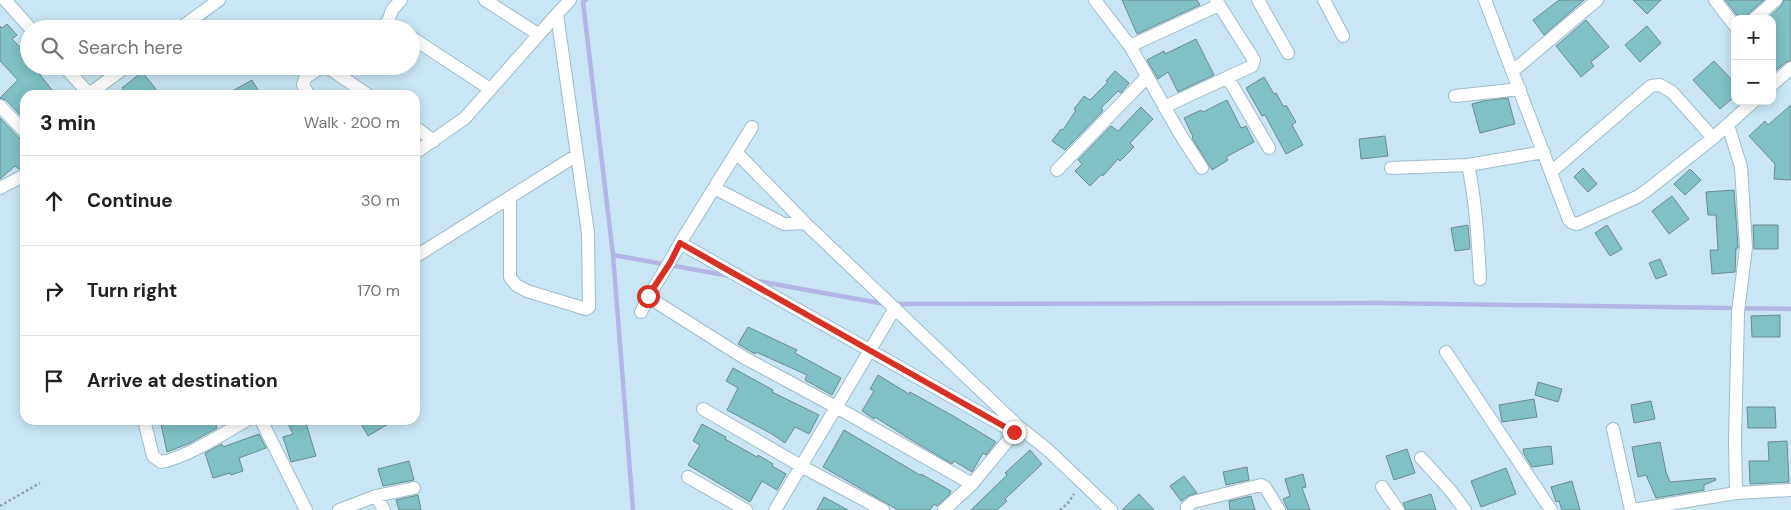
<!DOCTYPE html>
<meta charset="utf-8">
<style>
body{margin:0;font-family:"DM Sans",sans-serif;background:#f6f6f6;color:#202124}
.controls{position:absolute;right:15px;top:15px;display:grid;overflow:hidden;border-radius:10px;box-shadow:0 2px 12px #0003}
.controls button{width:45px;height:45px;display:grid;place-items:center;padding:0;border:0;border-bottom:1px solid #e0e0e0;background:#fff;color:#202124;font:25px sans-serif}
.stop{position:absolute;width:15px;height:15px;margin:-11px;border:4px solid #d93025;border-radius:50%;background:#fff}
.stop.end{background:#d93025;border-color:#fff;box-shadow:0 1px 5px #0008}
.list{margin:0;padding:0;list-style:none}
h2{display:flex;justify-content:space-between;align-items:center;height:65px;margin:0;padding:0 20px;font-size:21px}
h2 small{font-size:16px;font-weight:400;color:#757577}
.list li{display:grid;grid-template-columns:32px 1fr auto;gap:15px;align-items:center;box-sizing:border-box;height:90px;padding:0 20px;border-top:1px solid #e0e0e0}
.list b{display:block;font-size:19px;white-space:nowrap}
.list em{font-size:16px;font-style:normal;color:#757577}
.icon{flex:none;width:28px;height:28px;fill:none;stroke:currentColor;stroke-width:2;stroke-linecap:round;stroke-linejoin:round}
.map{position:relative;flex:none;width:1791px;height:510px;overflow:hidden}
.search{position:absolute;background:#fff;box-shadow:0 2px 12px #0003;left:20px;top:20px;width:400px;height:55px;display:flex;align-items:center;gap:12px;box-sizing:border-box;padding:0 18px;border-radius:28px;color:#757577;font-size:19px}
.panel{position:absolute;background:#fff;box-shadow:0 2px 12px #0003;left:20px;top:90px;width:400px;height:335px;border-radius:15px}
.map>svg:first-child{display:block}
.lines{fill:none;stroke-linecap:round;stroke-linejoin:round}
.stream{stroke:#b3b5e4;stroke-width:4.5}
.building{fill:#7fc1c4;stroke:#6c8b8c}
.minor-casing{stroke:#a0bcc8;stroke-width:14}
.path{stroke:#8ba0ab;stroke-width:2.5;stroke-dasharray:2.5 2.5;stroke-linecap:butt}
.minor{stroke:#fff;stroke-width:12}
.route{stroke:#d93025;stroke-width:6}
</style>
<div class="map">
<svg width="1791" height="510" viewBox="0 0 1791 510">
<rect width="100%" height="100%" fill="#cae6f4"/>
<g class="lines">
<!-- stream -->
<path class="stream" d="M586,0L583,2L613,255L633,510
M613,255L730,276
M757,281L885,304
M895,304L1380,303L1791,309"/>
</g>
<!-- building -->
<path class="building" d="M1122,0H1197L1200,5L1137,34Z
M1559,0H1584L1544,35L1533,20Z
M1633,0H1661L1647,14Z
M1725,0H1764L1749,13L1746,19H1740Z
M1784,0H1791V60L1786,62L1775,71L1772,68V19H1767L1781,6Z
M1586,20L1609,47L1591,62L1594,66L1581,77L1556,46Z
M7,24L17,35L12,39L27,54L25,56L29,61V66H33L56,95H25V120L6,100L0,98L18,80L0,61V26L2,28Z
M1647,26L1661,43L1640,62L1625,45Z
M1196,39L1214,75L1178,92L1168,72L1158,79L1147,60L1164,51L1165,54Z
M1714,61L1735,83V96L1720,109L1693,80Z
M1115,71L1129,83L1121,93L1118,91L1101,108L1103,110L1101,113L1065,150L1052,141L1061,129L1063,130L1076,110L1074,109L1084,96L1090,100L1108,82L1106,81Z
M142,72L156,89L149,95H128L122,88Z
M1264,77L1274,94L1276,93L1284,107L1286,105L1296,122L1292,125L1303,145L1286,154L1265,115L1262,116L1246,88Z
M252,80L261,95H225Z
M1508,98L1515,124L1480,133L1472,104L1483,101Z
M1227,100L1241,128L1246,126L1254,142L1226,157L1228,160L1212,170L1192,138L1193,137L1184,118L1201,110L1203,112Z
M1791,105V180L1774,179L1775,164L1749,136L1765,121L1768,125Z
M1141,107L1153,119L1130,143L1134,147L1120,161L1118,159L1103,176L1102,174L1090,186L1075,171L1082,164L1078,160L1111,126L1118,131Z
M0,118L19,138L25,140V167L19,169L15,166L0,179Z
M1385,136L1388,156L1361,159L1359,139Z
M1583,168L1597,184L1588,192L1574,177Z
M1690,169L1701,180L1685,195L1674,184Z
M1734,190L1738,247V248H1736L1735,272L1712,274L1710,250H1718L1716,215H1708L1706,192Z
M1672,196L1689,219L1669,234L1652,211Z
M1468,225L1470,249L1455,251L1451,228Z
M1607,225L1622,249L1610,256L1595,233Z
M1753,225H1778V249H1754Z
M1660,259L1667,275L1656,279L1649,263Z
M1780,315V337H1752L1751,316Z
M748,327L797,350L795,353L841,378L832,395L805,380L807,375L756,352L755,354L738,344Z
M733,368L773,390L772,392L819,415L809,434L795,427L785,443L772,434L727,410L738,388L726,381Z
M878,375L909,394L910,392L955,417L996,442L986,455L983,453L972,472L954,461L952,464L908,438L875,417L874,419L862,411L874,391L870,389Z
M1538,382L1562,389L1558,402L1535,395Z
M1534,399L1537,417L1502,422L1499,405Z
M1651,401L1655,419L1634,423L1631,405Z
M1747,407H1775L1776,428H1748Z
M160,420H214L217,428L190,443L167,452Z
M286,420H305L316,456L291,462L283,437L293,434Z
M359,420H395L368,436Z
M702,424L726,437L725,439L757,457L758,455L773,464L772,466L786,474L777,490L762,481L750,502L688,465L700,445L693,441Z
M844,430L920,475L921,474L951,491L949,495L937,506L934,504L930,510H898L823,467Z
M259,434L266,448L239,458L243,471L231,475L230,473L213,478L205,453L222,444L223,447Z
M1787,441L1789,482L1750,484L1749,461H1769L1768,442Z
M1660,442L1666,472L1670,482L1715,478L1716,480L1704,485V490L1656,498L1646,475L1638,477L1632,447Z
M1551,446L1553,464L1532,467L1524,454L1523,449Z
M1407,449L1415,473L1394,480L1386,456Z
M1030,450L1042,464L1005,499L1007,501L997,510H971L1007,475L1005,473Z
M409,461L414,480L383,486L378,469Z
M1247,467L1249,480L1226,485L1223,472Z
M1506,468L1516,494L1481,507L1471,481Z
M1303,474L1306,487L1302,488L1310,510H1288L1283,499L1290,496L1285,479Z
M1184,476L1197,493L1188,496L1181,501L1170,486Z
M1572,481L1580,510H1562L1559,501L1556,502L1551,487Z
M1139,494L1154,510H1122Z
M1431,494L1436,510H1406L1403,503Z
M418,495L421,510H399L396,500Z
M1251,496L1255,510H1230L1229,501Z
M824,497L848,510H817Z"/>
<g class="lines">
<!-- minor casing -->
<g class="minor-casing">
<path id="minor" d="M5,0L31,29
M485,0L538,34
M1095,0L1130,46L1180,134L1202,168
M1258,0L1288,53
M1324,0L1343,36
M1485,0L1569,220L1571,222L1577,224L1637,197L1646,191L1713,138L1754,101
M1715,0L1735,26
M1754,19L1776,0
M179,29L219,0
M378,29L388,22L392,10L401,0
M411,37L490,89
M1130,46L1219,5
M64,66L90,95
M326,66L368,95
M1513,71L1597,0
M1228,78L1269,148
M1772,85L1791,68
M89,94L127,66
M309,95L303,85L305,78L323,66
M1455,96L1520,89
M0,106L25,132
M1164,107L1252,66L1254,60L1216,0
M1728,125L1741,167L1746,247L1738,312L1735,441L1736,493
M415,127L434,141
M736,152L805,223L1019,427
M415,153L465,118L557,14
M1468,165C1476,202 1478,241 1480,279
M1391,168L1468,165L1544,152
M1057,170L1147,77
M1551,172L1651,86L1660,85L1672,92L1713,138
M0,188L25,175
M714,188L784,224L805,223
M510,197V277L516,285L527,291L586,309L589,307L588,233L557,14L570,0
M680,243L1014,432
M418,255L577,155
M648,297L743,357L836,407L972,484
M641,312C652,288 668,267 680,243L752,127
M1446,352L1551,510
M703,409L801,466L883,510
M144,420L153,456L161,462C186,458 224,433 247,420
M261,420L306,510
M1613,429L1631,510
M1421,458L1450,490L1465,510
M688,477L746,510
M1382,487L1398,510
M376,496L384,510
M339,510L376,496L414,488
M775,510L895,308
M944,510L972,484L1019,427L1048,450L1111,510
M1187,510V507L1193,502L1261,485L1265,487L1279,510
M1633,510L1736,493L1791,490"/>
</g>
<!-- path -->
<path class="path" d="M0,506L40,483
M1060,510L1068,503L1074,494"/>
<!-- minor -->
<use href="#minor" class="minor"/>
</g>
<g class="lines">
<!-- route -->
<path class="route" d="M648,296L670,263L680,243L1014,432"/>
</g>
</svg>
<div class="controls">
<button>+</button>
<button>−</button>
</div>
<div class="stop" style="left:648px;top:296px"></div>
<div class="stop end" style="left:1014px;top:432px"></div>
<div class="search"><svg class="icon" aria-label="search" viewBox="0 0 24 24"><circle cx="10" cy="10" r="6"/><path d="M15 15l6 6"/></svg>Search here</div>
<section class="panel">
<h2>3 min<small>Walk · 200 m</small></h2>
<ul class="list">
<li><svg class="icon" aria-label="ahead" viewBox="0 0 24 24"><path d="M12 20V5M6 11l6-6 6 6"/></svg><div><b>Continue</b></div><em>30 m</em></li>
<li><svg class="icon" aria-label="right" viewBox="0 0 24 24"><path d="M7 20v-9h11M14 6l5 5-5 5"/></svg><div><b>Turn right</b></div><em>170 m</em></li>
<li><svg class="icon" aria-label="arrive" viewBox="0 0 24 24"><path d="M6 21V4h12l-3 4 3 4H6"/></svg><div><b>Arrive at destination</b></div></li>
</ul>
</section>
</div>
